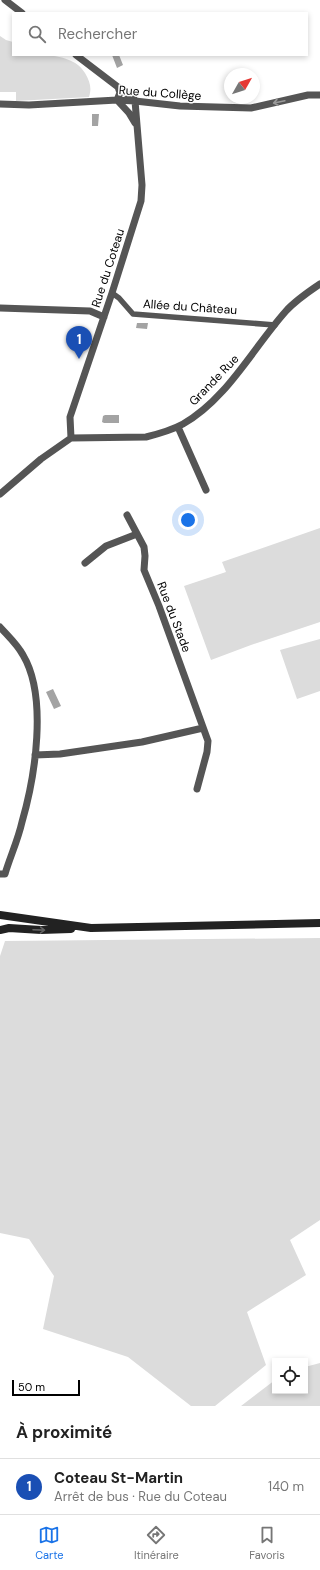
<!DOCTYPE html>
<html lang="fr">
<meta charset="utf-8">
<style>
body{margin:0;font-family:"DM Sans",sans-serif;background:#f6f6f6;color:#222}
.controls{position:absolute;right:12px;bottom:12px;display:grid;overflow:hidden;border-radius:0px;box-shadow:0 2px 6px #0003}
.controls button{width:36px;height:36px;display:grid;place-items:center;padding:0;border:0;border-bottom:1px solid #e0e0e0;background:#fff;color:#222;font:20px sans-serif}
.compass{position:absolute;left:224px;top:68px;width:36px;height:36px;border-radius:50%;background:#fff;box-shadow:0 2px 6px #0003;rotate:51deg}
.scale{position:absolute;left:12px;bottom:10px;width:68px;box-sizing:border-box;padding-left:4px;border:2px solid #000;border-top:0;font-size:11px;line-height:14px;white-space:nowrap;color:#000;-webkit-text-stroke:3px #fff;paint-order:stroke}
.you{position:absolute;left:188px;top:520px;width:14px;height:14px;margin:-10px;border:3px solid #fff;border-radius:50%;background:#1a73e8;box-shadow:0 0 0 6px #1a73e833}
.badge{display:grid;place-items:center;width:26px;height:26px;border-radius:50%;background:#1a73e8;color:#fff;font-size:13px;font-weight:700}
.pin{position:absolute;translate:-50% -33px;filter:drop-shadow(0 1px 2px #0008)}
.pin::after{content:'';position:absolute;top:21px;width:14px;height:12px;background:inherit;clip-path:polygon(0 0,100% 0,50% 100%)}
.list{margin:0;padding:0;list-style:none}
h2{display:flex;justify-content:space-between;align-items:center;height:52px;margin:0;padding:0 16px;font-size:17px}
h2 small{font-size:13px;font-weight:400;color:#767676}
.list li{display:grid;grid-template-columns:26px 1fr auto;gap:12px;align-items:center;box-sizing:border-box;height:56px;padding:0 16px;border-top:1px solid #e0e0e0}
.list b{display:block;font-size:15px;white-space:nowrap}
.list p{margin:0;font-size:13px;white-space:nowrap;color:#767676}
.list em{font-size:13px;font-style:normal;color:#767676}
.icon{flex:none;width:22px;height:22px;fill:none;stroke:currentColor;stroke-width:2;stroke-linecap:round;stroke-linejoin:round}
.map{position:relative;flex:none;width:320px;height:1406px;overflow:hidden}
.search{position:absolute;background:#fff;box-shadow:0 2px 6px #0003;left:12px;right:12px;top:12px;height:44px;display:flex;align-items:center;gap:10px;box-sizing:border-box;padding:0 14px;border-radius:0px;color:#767676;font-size:15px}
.sheet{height:108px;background:#fff}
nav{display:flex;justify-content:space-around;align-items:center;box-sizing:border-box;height:56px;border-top:1px solid #e0e0e0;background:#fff;font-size:11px;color:#767676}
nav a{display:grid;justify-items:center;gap:2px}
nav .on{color:#1a73e8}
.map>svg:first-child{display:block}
.green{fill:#dcdcdc}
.water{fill:#a3a3a3}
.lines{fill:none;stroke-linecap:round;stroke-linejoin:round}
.pedestrian{stroke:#555;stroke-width:5.5}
.minor{stroke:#555;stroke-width:7}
.secondary{stroke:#222;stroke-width:8}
.oneway{stroke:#999}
.oneway2{stroke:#646464}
.labels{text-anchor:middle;stroke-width:3;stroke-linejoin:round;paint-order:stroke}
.street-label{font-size:12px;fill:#000;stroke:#fff}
</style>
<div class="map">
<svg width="320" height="1406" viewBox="0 0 320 1406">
<rect width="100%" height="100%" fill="#fff"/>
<!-- green -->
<path class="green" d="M0,36L6,40L13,42V55C35,55 72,51 85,73C90,82 92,88 89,97L16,101V92H0Z
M320,528V622L251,645L211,660L184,586L226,572L222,562Z
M320,639V691L297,699L280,650Z
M320,938V1220L290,1240L306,1275L247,1312L266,1365L215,1406H191L128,1357L43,1329L54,1276L29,1239L0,1233V956L5,941Z
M320,1363V1406H241L275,1380V1391H305V1367Z"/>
<!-- water -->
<path class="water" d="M112,55H119L123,65L117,68Z
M92,114H99L98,126H92Z
M137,323H148L147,329L136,328Z
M105,415H119V423H104L102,422L103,416Z
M53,689L61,706L54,709L46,692Z"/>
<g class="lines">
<!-- pedestrian -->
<path class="pedestrian" d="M112,293L119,298L133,314L275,325"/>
<!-- minor -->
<path class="minor" d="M5,0L22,13
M76,55L135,100
M118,87L120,93L117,100L129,113L135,123
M0,104L29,105L117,100L135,101L180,106L251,108L308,95H320
M0,308L90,311L104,317
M178,427L206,490
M71,438L70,417L112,293L141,201L142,185L135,101
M71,438L146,437C158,434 172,430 183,424C227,399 253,348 286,311C296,300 308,292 320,284
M0,494L41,459L71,438
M127,515L144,547L145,556L144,570L159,606L208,741L207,752L197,789
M85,563L106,546L137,534
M0,627C8,636 17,644 23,655C48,697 35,777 22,822C18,840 10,857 5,874H0
M35,755L60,754L142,742L203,728"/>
<!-- secondary -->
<path class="secondary" d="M0,915L91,928L320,923
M0,930L9,928L41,930L71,929"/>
</g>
<!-- one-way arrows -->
<defs><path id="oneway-shaft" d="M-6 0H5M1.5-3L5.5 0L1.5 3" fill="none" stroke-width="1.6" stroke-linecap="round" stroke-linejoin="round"/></defs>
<use class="oneway" href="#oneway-shaft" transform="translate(279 102) rotate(168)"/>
<use class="oneway2" href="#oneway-shaft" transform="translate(39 930) rotate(2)"/>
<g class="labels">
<!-- street labels -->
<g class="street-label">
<text transform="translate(160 93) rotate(4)" y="4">Rue du Collège</text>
<text transform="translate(108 268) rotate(-72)" y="4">Rue du Coteau</text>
<text transform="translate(190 307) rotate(4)" y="4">Allée du Château</text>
<text transform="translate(214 380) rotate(-46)" y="4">Grande Rue</text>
<text transform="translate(174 617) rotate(69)" y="4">Rue du Stade</text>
</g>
</g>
</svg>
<div class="controls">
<button><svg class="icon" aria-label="locate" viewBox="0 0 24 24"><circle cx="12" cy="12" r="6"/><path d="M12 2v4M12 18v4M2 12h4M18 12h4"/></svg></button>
</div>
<svg class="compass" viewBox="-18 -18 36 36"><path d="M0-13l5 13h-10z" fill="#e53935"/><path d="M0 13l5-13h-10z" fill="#767676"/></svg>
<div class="scale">50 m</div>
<div class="you"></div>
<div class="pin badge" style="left:79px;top:359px;background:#1a4fb4">1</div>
<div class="search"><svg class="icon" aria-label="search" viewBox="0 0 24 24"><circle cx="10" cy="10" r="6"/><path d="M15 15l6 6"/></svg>Rechercher</div>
</div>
<section class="sheet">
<h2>À proximité<small></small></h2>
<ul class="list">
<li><span class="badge" style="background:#1a4fb4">1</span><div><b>Coteau St-Martin</b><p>Arrêt de bus · Rue du Coteau</p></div><em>140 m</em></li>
</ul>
</section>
<nav>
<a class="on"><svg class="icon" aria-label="map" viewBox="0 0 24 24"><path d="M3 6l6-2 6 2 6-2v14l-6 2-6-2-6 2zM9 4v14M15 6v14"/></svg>Carte</a>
<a><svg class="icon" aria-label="directions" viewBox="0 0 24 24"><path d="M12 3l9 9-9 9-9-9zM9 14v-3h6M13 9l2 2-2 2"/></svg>Itinéraire</a>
<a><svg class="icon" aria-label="saved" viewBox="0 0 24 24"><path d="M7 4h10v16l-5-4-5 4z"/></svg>Favoris</a>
</nav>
